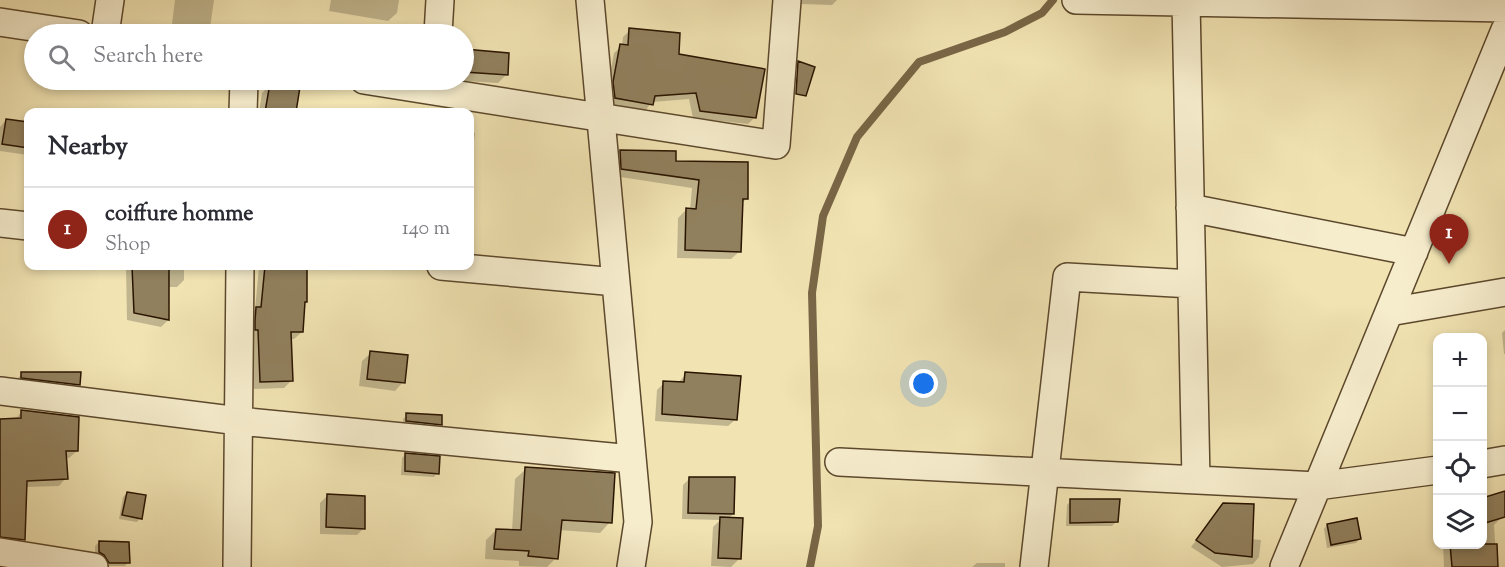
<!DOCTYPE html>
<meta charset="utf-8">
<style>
body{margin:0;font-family:"Sorts Mill Goudy",serif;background:#f7f7f7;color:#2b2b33}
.controls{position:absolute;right:18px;bottom:18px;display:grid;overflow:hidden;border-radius:12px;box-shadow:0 3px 9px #0003}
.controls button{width:54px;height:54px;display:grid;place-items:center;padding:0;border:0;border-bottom:2px solid #e1e1e2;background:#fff;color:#2b2b33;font:30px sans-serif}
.you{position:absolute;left:924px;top:384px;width:21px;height:21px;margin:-15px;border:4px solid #fff;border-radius:50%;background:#1a73e8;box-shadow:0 0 0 9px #1a73e833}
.badge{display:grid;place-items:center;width:39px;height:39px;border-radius:50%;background:#8f2418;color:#fff;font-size:20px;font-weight:700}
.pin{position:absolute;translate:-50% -50px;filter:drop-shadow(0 2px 3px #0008)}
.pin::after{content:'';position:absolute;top:32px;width:21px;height:18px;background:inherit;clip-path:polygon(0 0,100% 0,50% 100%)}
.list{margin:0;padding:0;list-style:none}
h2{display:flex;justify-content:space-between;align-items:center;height:78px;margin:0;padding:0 24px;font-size:26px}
h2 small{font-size:20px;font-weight:400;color:#7c7c81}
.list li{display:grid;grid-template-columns:39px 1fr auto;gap:18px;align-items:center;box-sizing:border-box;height:84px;padding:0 24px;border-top:2px solid #e1e1e2}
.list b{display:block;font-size:22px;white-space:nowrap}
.list p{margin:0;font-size:20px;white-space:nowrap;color:#7c7c81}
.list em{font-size:20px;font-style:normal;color:#7c7c81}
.icon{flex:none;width:33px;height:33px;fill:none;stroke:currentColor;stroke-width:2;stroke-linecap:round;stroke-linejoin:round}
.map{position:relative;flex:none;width:1505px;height:567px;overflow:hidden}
.search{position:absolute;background:#fff;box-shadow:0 3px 9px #0003;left:24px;top:24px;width:450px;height:66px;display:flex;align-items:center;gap:15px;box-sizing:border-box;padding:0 21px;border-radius:33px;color:#7c7c81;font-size:22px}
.panel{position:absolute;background:#fff;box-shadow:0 3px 9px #0003;left:24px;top:108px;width:450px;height:162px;border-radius:12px}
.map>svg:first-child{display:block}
.shadow{fill:#0003}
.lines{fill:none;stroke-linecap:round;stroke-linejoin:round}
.stream{stroke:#796646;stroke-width:8}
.building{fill:#91805d;stroke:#2a1400;stroke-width:1.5}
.street-casing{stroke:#5c482c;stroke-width:30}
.street{stroke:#f6edcd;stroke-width:27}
</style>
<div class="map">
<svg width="1505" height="567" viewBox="0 0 1505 567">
<rect width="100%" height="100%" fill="#f1e3b2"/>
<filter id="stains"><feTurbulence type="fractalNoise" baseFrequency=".00333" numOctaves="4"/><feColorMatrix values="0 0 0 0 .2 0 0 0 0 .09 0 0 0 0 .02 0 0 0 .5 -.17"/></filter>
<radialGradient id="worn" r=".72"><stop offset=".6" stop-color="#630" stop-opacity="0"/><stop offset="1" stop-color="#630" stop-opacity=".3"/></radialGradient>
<!-- shadow -->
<path class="shadow" d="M175,0H214L210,28L203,34L171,32Z
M331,0H399L397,13L388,21L329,11Z
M802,0H837L832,5L801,4Z
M630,30L677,55L755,117L748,124L693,118L689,99L652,102L645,111L608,104L607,90L614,53L622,46L623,37Z
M464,51L508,54L506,75L498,83L448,80H464Z
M112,80H165V82L158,89L112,90Z
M270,85L298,89L295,112H259L262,93Z
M6,120L28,124V155L0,151V127Z
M470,132L475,133L470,173Z
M620,151L674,163L746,199L741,204L740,251L731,259L677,258L678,218L686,210H690L692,188L614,176L612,159Z
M126,266H184V280L177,287H168V320L161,327L127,320Z
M261,266H305L306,301L303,304L302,332L294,339H290L291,381L284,388L254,389L249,316L255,310L259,267Z
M1505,330V354H1504L1502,333Z
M371,353L403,382L395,391L359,386L362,361Z
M22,374L79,385L75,388L18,381V378Z
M686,374L736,419L728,426L655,421L657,390L664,383H678Z
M22,411L77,451L69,458H65L66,478L59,486L26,487L23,539L16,546L0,544V420H15Z
M407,415L440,424L436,428L403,425V419Z
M406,454L437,473L434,477L401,475L402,458Z
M526,469L610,522L600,533L559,530L556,558L547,567L519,566V561L485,559L486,540L496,530L512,531L515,479Z
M690,478L733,514L728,519L739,559L731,567L711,566L713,527L720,520L682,519L683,485Z
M127,493L140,518L137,522L119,519L123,497Z
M1505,493L1503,516L1494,525L1496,554L1494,567H1444L1443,544H1482V500Z
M327,496L364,528L357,535L320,534V503Z
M1071,501L1116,522L1112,526H1066L1067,505Z
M1223,505L1251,539L1261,540L1259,557L1253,564L1222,567L1191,547Z
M1327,525L1359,539L1356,543L1327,548L1324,529Z
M99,542L128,562L125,566H105L95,556V546Z
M977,563H1005V567H972Z"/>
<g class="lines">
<!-- stream -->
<path class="stream" d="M810,567L818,526L812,293L823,216L857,137L919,62L1005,32L1042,13L1053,0"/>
</g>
<!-- building -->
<path class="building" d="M629,28L680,33L679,54L765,69L756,118L700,111L696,93L655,96L653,105L615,98L613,82L620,44L628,45Z
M464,49L509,53L508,75L464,72Z
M798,61L815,67L806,96L796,94Z
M270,83L300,87L296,112H265Z
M6,119L28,122V148L2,144Z
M620,150L676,151V161L748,162V199H743L741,252L685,250L686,208L696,209L699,180L621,169Z
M132,266H169V320L134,313Z
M265,266H307V302H305L303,332H291L293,381L260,382L258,330H255V321L256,307H261Z
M370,351L408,355L405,383L367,379Z
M21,372H81L80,385L21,378Z
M685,372L741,376L737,420L662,414L663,381L684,382Z
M21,410L79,417L78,451H66L68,479L27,481L25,540L0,537V419L21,418Z
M406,413L442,415V425L406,421Z
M405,453L440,456L439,474L405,471Z
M525,467L615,473L612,523L562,520L558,559L528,556L529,551L494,549L496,529L521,530Z
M689,477H735L734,514L688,513Z
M1505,491V517L1482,524V498Z
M127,492L146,495L142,519L122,515Z
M327,494L365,496V529L326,527Z
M1070,499H1120L1118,522L1070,523Z
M1223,503L1254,504L1252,557L1215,553L1196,540Z
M720,517L743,518L741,559L718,558Z
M1357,518L1361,539L1331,545L1327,524Z
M99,541L129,542L130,563H109L104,555L99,552Z
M1450,544H1497L1498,567H1452Z"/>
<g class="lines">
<!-- street casing -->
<g class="street-casing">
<path id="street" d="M590,0L638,522L631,567
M1076,0L1505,8
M1186,2L1196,480
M0,22L79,34
M105,34L110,0
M438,34L440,0
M364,80L776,145L787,0
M243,112L244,80
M1190,208L1414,252
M0,223L28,226
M441,266L616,282
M1389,312L1505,292
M0,391L239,421L632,459
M839,462L1317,486L1438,470
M1482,464L1505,460
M0,552L94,567
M237,567L240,266
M1034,567L1067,277L1192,284
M1284,567L1505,30"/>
</g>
<!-- street -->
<use href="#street" class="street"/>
</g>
<rect width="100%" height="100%" filter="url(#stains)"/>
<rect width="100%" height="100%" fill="url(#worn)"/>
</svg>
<div class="controls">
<button>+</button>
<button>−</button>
<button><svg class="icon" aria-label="locate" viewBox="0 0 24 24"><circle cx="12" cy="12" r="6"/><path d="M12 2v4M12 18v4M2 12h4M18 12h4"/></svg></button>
<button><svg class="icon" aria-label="layers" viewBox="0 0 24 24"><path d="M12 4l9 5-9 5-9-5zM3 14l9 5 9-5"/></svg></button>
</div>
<div class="you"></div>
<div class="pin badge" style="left:1449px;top:264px">1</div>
<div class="search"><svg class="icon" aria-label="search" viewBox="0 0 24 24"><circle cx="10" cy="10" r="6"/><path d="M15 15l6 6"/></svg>Search here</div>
<section class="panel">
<h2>Nearby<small></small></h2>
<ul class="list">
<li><span class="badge">1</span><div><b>coiffure homme</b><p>Shop</p></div><em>140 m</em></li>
</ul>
</section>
</div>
